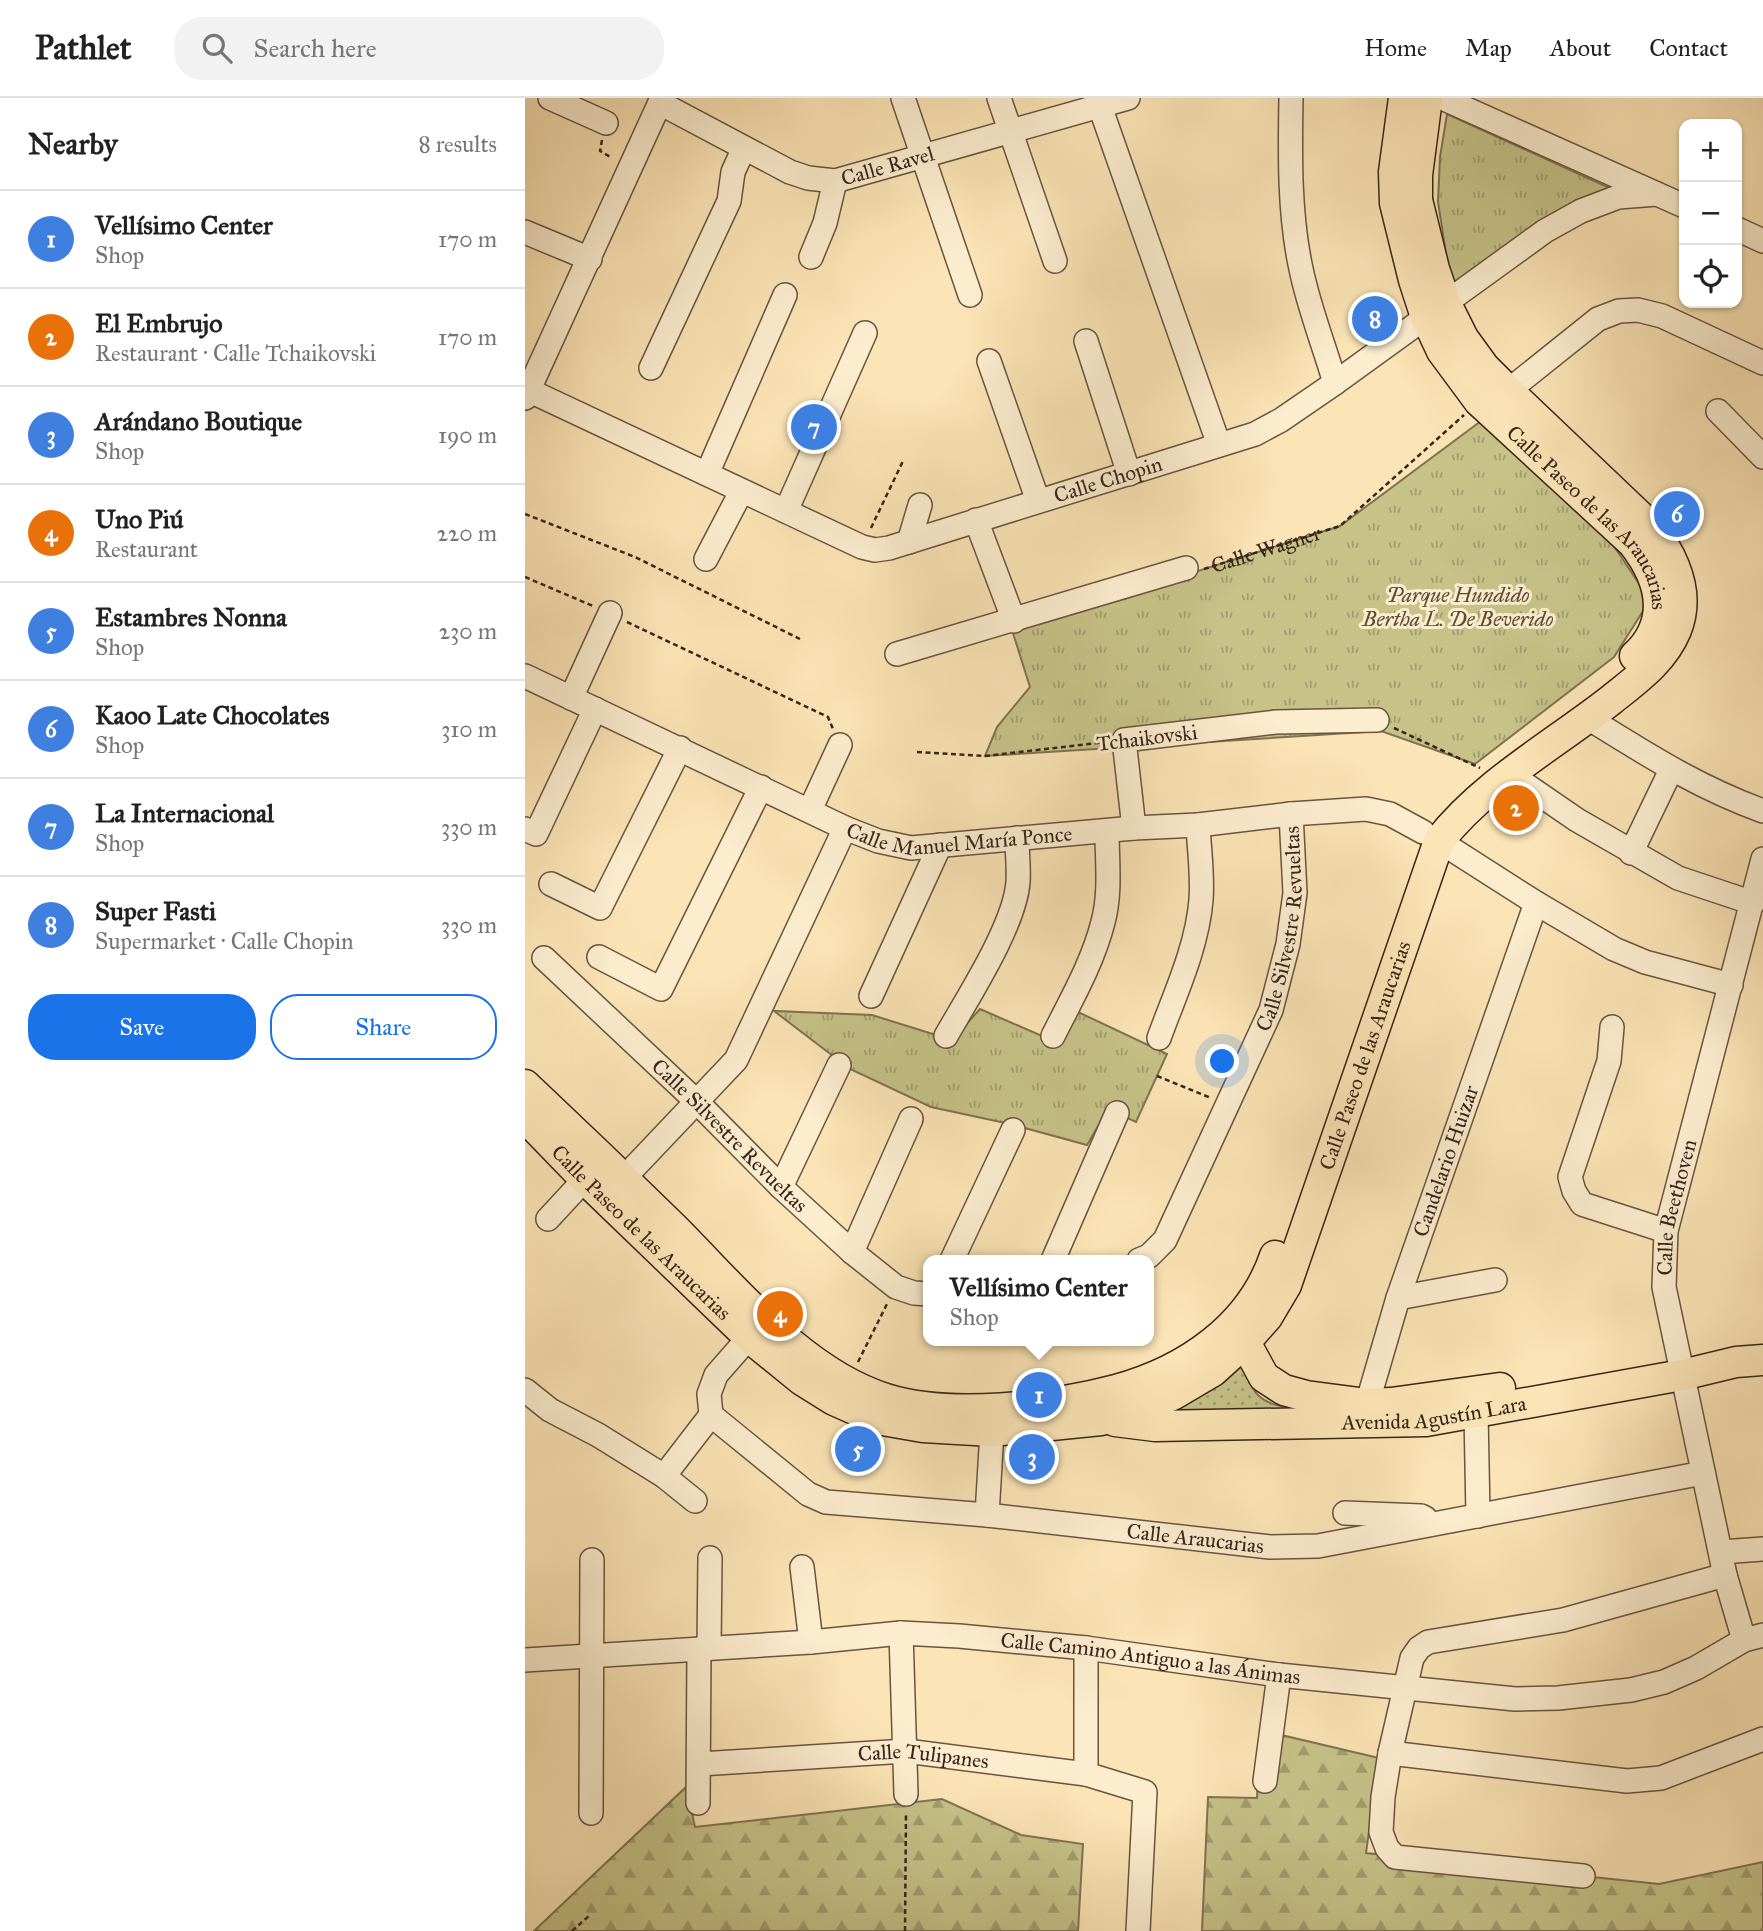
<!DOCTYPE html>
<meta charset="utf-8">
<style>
body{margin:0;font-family:"IM FELL Great Primer",serif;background:#f2f2f2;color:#222}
.controls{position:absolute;right:21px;top:21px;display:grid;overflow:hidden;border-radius:14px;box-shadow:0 2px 5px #0004}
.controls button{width:63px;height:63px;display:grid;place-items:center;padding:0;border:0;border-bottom:2px solid #e0e0e0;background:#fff;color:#222;font:35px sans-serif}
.you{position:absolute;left:698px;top:964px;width:24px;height:24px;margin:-18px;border:5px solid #fff;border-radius:50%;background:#1a73e8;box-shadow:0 0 0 10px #1a73e833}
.badge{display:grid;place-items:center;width:46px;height:46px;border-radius:50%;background:#1a73e8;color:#fff;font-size:23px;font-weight:700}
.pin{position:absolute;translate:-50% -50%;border:4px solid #fff;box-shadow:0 2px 7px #0006}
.popup{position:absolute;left:398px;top:1157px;width:231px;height:91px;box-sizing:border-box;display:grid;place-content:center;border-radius:14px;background:#fff;filter:drop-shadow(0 2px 5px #0005);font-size:23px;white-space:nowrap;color:#767676}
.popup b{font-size:26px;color:#222}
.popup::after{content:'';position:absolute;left:50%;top:100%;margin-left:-14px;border:14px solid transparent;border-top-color:#fff}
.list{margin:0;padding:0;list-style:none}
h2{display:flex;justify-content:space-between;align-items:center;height:91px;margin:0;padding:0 28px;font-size:30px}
h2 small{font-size:23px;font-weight:400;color:#767676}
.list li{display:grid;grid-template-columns:46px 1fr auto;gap:21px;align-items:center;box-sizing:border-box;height:98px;padding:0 28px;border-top:2px solid #e0e0e0}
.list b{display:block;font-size:26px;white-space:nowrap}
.list p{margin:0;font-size:23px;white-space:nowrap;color:#767676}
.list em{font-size:23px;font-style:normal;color:#767676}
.actions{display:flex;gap:14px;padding:21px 28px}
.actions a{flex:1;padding:16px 0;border:2px solid #1a73e8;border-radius:28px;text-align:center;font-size:24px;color:#1a73e8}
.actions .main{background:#1a73e8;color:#fff}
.icon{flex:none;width:38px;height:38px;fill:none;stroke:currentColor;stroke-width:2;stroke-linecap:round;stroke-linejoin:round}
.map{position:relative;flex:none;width:1238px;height:1833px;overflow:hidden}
header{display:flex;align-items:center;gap:42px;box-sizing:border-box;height:98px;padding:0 35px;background:#fff;border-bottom:2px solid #e0e0e0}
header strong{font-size:33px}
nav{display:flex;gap:38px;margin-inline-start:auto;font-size:24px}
.search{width:490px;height:63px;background:#f2f2f2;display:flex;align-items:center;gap:18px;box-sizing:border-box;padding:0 24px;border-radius:28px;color:#767676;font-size:26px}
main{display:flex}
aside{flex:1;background:#fff}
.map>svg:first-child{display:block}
.grass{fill:url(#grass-dots);stroke:#7e7351;stroke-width:2}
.forest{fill:url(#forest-firs);stroke:#7e7351;stroke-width:2}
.park{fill:url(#park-tufts);stroke:#7e7351;stroke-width:2}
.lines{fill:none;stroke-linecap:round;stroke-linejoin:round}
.minor-casing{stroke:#685441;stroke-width:26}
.major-casing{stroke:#37241a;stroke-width:33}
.path{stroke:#37241a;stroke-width:2.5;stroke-dasharray:5 3.5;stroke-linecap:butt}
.minor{stroke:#fcedcf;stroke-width:23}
.major{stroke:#fbe4b5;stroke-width:30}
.labels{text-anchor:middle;stroke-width:6;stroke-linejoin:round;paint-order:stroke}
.street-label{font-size:21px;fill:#37241a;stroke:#fcedcf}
.park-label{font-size:21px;font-style:italic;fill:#5b4c36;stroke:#fcedcf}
</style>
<header>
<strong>Pathlet</strong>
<div class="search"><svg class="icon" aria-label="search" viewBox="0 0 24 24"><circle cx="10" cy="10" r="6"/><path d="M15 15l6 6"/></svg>Search here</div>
<nav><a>Home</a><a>Map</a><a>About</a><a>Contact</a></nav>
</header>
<main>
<aside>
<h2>Nearby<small>8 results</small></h2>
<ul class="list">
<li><span class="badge" style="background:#3f7fe0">1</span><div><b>Vellísimo Center</b><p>Shop</p></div><em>170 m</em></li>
<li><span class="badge" style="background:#e8710a">2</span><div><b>El Embrujo</b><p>Restaurant · Calle Tchaikovski</p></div><em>170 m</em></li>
<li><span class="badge" style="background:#3f7fe0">3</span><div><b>Arándano Boutique</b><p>Shop</p></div><em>190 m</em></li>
<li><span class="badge" style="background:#e8710a">4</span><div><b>Uno Piú</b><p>Restaurant</p></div><em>220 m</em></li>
<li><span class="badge" style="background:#3f7fe0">5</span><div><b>Estambres Nonna</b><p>Shop</p></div><em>230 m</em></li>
<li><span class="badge" style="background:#3f7fe0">6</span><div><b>Kaoo Late Chocolates</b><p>Shop</p></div><em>310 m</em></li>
<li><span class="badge" style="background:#3f7fe0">7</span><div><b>La Internacional</b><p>Shop</p></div><em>330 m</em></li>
<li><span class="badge" style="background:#3f7fe0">8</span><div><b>Super Fasti</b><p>Supermarket · Calle Chopin</p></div><em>330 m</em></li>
</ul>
<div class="actions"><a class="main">Save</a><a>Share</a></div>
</aside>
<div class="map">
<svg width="1238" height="1833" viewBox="0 0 1238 1833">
<defs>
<pattern id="grass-dots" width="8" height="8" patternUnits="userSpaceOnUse" patternTransform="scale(1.75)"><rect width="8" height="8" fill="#c6c288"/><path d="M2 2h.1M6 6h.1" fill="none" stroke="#a29d6e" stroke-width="1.8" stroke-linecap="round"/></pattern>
<pattern id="forest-firs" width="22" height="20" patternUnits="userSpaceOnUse" patternTransform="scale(1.75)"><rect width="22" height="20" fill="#c6c288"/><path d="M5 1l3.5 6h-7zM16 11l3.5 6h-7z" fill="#a29d6e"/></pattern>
<pattern id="park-tufts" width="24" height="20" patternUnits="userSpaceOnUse" patternTransform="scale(1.75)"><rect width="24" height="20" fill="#c6c288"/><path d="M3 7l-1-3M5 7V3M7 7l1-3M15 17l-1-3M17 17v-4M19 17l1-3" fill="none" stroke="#a29d6e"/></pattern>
</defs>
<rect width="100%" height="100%" fill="#fbe4b5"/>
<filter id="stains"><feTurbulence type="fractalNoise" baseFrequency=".00286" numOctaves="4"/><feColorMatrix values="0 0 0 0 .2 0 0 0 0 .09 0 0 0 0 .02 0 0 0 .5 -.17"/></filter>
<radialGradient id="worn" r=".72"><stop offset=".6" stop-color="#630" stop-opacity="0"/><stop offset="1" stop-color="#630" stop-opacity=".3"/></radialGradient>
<!-- grass -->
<path class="grass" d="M718,1261C721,1273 724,1288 733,1297C750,1315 799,1311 823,1312L614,1320Z"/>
<!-- forest -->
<path class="forest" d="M735,1632L854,1660L841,1755L1134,1786L1238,1764V1833H677L683,1699L732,1700Z
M161,1689L170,1729L417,1701L496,1737L558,1746L553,1833H9Z"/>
<!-- park -->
<path class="park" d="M922,16L1098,96L927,194L913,104L915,59Z
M960,320L1064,411L1125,502L1089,559L950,666L856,633L460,658L472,629L505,589L487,532L815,428Z
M455,911L533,945L551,913L642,956L611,1024L583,1011L562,1047L485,1026L406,1009L325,971L249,913L347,917L427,942Z"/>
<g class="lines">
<!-- minor casing -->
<g class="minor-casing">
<g id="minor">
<path d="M25,0L81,25"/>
<path d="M378,0L445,197"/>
<path d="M474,0L530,163"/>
<path d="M572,0L694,347"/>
<path d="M766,0C765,56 764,116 776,171C784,210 799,247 810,285"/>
<path d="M917,0L1159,108"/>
<path id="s2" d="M135,5L265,74L283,80L310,83L603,0"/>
<path d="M1212,131L1238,143"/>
<path d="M0,134L65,161"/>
<path d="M286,159L300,125L310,83"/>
<path d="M561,243L604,376"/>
<path d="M464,263L513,403"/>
<path d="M126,270L204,103L208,74L219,50"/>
<path id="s3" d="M3,292L337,449L350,452L364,450L730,336L756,322L810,285L1020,133L1056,113L1093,99L1132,96"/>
<path d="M983,293L1073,221L1094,213L1113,212L1137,218L1238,265"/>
<path d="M0,300L137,0"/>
<path d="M1193,313L1238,359"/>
<path d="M182,376L260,197"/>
<path d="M261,413L340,235"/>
<path d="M451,422L489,523"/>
<path d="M384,444L395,407"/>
<path d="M181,461L216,394"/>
<path d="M372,556L661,470"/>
<path id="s4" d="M0,578L320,730L353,743L386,750L609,730L673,727L766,716L841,711L865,716L898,734"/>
<path d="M46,600L85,515"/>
<path d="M1063,620C1123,657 1172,689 1238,713"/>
<path d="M985,676L1052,722L1153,780L1228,805"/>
<path d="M285,712L315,647"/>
<path d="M609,730L599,642L751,624L852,622"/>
<path d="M0,731L11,736L70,611"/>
<path d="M914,743L1011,805L1089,851L1120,864L1206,887"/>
<path d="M1106,755L1146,672"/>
<path d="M26,786L75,810L155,650"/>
<path d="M74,859L136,891L236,689"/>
<path id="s5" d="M19,860L172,1004L256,1089L327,1154L371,1189L389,1195L404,1196"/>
<path d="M346,898L415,747"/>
<path d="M1087,929L1084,963L1045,1079L1049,1093L1057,1106L1141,1133"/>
<path d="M421,938C443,899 490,827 493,784C494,770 492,755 492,740"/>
<path d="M528,938C546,902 568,864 578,824C586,795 582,763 582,733"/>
<path d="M634,940C650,896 672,850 676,802C678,777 674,751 673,727"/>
<path d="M99,1080L211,962L320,730"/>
<path d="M256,1089L314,967"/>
<path d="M23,1121L60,1081"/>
<path d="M327,1154L386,1021"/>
<path d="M427,1162L488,1032"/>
<path d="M528,1162L592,1015"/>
<path id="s6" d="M614,1162L624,1158L640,1142L746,912L763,846L770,795L766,716"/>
<path d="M873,1200L970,1182"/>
<path d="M0,1292L25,1312L73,1337L139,1378L170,1403"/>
<path d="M951,1315L953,1418"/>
<path id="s7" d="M186,1317L283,1396L301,1404L462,1417L745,1449L793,1448L1178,1375"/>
<path id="s8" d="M838,1320L873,1200L1011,805"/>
<path d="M139,1378L186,1317L184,1296L191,1277L233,1229"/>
<path d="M820,1415L896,1418L900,1420"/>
<path d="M462,1417L467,1333"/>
<path d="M1196,1454L1238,1451"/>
<path d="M277,1469L286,1544"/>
<path d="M376,1535L381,1696"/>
<path id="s9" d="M1219,1542L1200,1477L1139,1189L1141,1133L1238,761"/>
<path d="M184,1550L185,1460"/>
<path id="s10" d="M0,1562L286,1544L376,1535L434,1538L561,1550L754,1577L990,1601L1033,1600L1106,1592L1139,1584L1171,1570L1219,1542L1238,1537"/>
<path d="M865,1655L1102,1683L1136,1680L1238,1641"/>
<path id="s11" d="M175,1666L381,1653L561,1676L620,1694L613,1833"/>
<path d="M561,1676V1550"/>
<path d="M740,1683L754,1577"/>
<path d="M173,1705L174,1551"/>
<path d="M66,1715L67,1462"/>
<path d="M1058,1778L870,1759L862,1750L856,1734L858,1699L865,1655L887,1560L894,1550L903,1544L1038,1522L1200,1477"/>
</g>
</g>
<!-- major casing -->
<g class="major-casing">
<g id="major">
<path id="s12" d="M879,0L869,74L870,105L889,182L901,219L917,253L954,303L1108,445C1136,481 1148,523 1110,558"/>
<path d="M0,987C50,1034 100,1082 149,1130C210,1191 277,1275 361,1301C425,1321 526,1309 591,1292C661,1273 726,1229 750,1158"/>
<path id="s13" d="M0,1019L60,1081L224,1239L277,1282L309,1302L352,1321L398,1329L467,1333L576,1322L614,1312L649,1296L688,1273L720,1244L742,1219L761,1187L914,743C958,686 1030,646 1086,602C1112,581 1138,563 1151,532C1166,495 1148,458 1126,429L983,293L959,269L938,240L921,206L909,171L892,102V77L902,0"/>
<path d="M720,1244L739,1279L759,1292L781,1298L842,1306L866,1305L975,1290"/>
<path id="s14" d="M590,1323L630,1328L901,1323L1157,1277L1211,1264L1238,1262"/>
</g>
</g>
<!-- path -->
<g class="path">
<path d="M77,42L75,53L87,60"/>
<path d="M0,416L110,459L275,541"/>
<path d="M346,430L378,363"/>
<path id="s1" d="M679,471L815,428L939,317"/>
<path d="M0,479L68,508"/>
<path d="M102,524L303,619L308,631"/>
<path d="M869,630L955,670"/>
<path d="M392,654L460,658L581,644"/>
<path d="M632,978L686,1000"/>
<path d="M333,1264L363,1204"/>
<path d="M47,1833L65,1817"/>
<path d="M380,1833L381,1714"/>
</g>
<!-- minor -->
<use href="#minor" class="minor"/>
<!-- major -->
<use href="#major" class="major"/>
</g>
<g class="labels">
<!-- street labels -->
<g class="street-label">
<text dy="7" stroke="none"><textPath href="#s2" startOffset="248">Calle Ravel</textPath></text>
<text dy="7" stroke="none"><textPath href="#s3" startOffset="626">Calle Chopin</textPath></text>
<text dy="7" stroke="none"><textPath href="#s12" startOffset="486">Calle Paseo de las Araucarias</textPath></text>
<text dy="7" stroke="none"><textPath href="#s1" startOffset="65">Calle Wagner</textPath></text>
<text transform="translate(622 640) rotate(-7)" y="7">Tchaikovski</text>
<text dy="7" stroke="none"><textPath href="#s4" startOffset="471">Calle Manuel María Ponce</textPath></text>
<text dy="7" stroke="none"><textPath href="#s6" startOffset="369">Calle Silvestre Revueltas</textPath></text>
<text dy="7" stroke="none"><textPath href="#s13" startOffset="1172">Calle Paseo de las Araucarias</textPath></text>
<text dy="7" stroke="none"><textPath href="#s5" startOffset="257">Calle Silvestre Revueltas</textPath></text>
<text dy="7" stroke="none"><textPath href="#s8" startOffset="270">Candelario Huizar</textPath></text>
<text dy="7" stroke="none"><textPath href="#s9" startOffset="443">Calle Beethoven</textPath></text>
<text dy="7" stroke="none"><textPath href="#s13" startOffset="164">Calle Paseo de las Araucarias</textPath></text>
<text dy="7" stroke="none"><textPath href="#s14" startOffset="320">Avenida Agustín Lara</textPath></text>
<text dy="7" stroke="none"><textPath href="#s7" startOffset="516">Calle Araucarias</textPath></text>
<text dy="7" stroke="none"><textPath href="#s10" startOffset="628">Calle Camino Antiguo a las Ánimas</textPath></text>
<text dy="7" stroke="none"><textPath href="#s11" startOffset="224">Calle Tulipanes</textPath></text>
</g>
<!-- park labels -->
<g class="park-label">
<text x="933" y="504">Parque Hundido<tspan x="933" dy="24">Bertha L. De Beverido</tspan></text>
</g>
</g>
<rect width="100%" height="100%" filter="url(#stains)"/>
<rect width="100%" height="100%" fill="url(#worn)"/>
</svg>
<div class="controls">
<button>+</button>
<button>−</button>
<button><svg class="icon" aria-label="locate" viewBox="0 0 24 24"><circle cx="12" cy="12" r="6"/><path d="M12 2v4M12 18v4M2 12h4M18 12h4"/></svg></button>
</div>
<div class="you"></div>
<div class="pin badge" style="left:514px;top:1297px;background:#3f7fe0">1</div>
<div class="popup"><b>Vellísimo Center</b>Shop</div>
<div class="pin badge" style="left:991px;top:710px;background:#e8710a">2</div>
<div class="pin badge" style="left:507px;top:1359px;background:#3f7fe0">3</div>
<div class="pin badge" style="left:255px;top:1216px;background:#e8710a">4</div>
<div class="pin badge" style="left:333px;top:1351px;background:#3f7fe0">5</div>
<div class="pin badge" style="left:1152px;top:416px;background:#3f7fe0">6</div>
<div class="pin badge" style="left:289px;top:329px;background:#3f7fe0">7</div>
<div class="pin badge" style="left:850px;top:221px;background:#3f7fe0">8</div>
</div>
</main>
